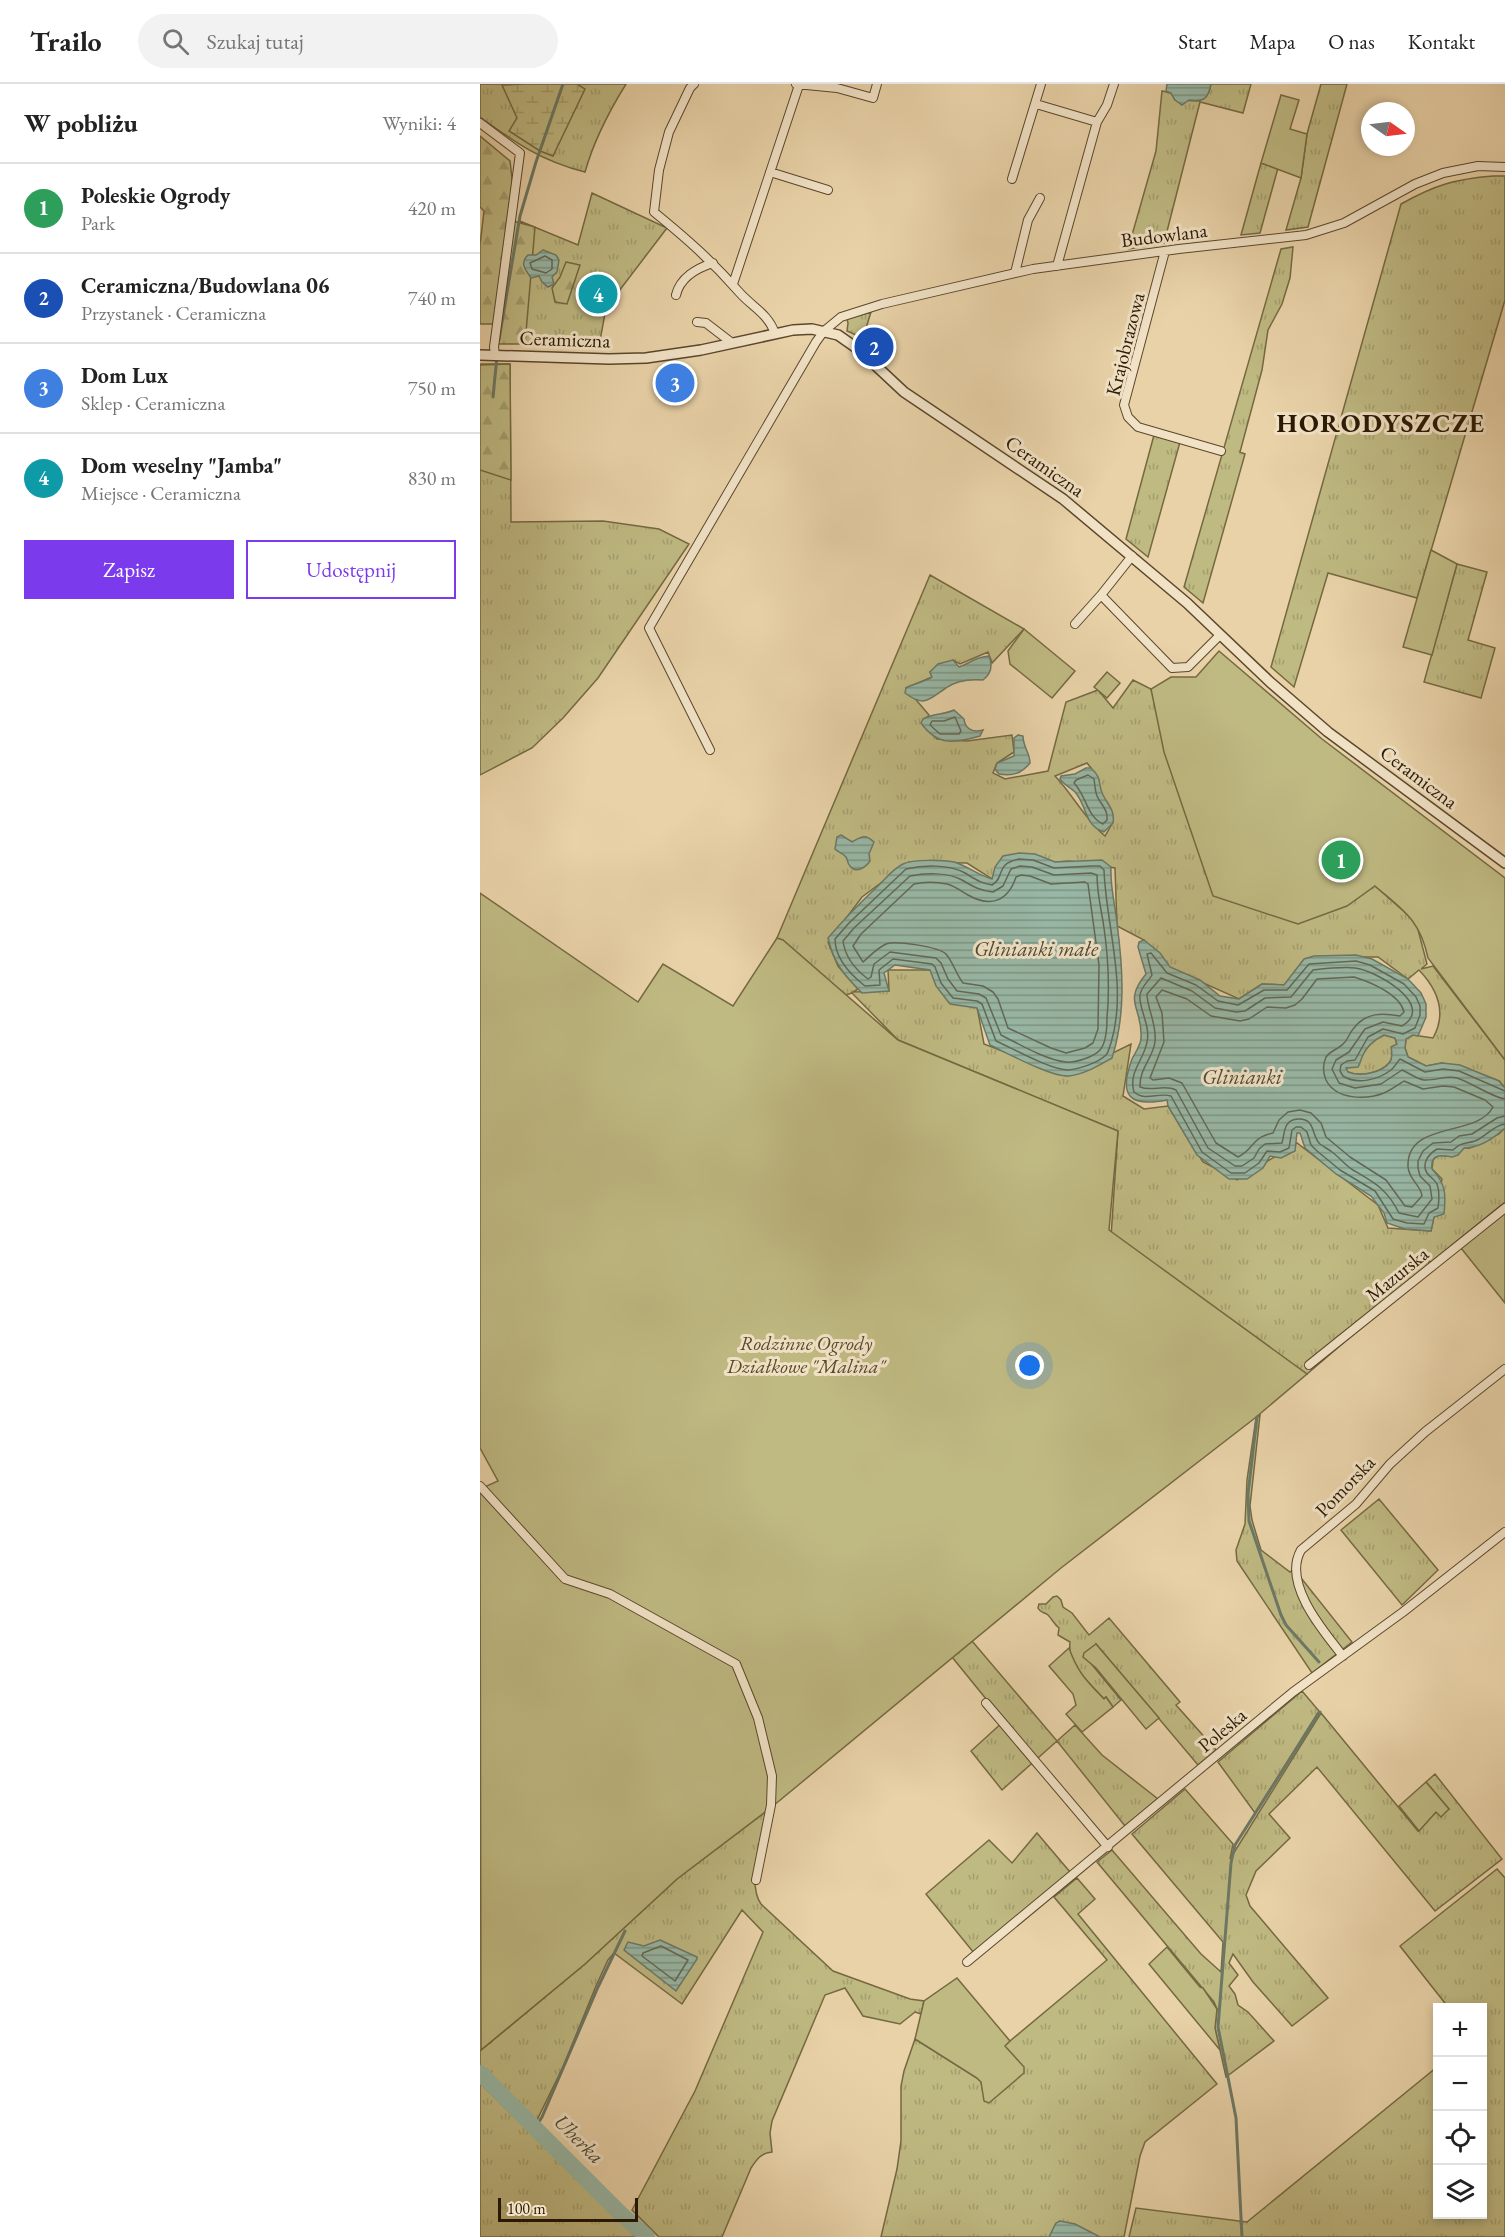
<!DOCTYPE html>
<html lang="pl">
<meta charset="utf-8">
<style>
body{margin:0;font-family:"EB Garamond",serif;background:#f2f2f2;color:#222}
.controls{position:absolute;right:18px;bottom:18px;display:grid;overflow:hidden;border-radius:0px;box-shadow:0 3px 9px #0003}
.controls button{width:54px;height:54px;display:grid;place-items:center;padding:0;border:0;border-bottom:2px solid #e0e0e0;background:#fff;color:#222;font:30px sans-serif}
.compass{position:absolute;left:881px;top:18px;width:54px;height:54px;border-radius:50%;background:#fff;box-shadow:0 3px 9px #0003;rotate:104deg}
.scale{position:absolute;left:18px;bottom:15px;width:140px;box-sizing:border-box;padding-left:6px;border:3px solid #2b1903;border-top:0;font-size:16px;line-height:21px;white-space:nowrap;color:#2b1903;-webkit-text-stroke:4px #f1e2c6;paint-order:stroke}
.you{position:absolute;left:550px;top:1282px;width:21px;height:21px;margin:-15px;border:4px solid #fff;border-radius:50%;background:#1a73e8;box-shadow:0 0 0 9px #1a73e833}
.badge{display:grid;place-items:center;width:39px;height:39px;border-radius:50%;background:#7c3aed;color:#fff;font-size:20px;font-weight:700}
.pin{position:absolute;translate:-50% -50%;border:3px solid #fff;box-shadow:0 2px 6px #0006}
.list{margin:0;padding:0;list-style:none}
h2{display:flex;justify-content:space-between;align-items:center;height:78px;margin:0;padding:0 24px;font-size:26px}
h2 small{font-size:20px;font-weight:400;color:#767676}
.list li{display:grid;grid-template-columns:39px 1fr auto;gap:18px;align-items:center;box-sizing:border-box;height:90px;padding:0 24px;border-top:2px solid #e0e0e0}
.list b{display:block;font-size:22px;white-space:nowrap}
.list p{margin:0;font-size:20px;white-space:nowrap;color:#767676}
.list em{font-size:20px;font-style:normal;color:#767676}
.actions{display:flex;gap:12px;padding:18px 24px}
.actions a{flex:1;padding:14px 0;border:2px solid #7c3aed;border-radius:0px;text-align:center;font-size:21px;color:#7c3aed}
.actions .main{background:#7c3aed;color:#fff}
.icon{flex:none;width:33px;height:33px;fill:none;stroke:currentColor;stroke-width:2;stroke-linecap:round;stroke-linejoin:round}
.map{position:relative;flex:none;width:1025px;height:2153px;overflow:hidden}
header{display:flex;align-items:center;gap:36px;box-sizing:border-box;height:84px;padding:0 30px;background:#fff;border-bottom:2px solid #e0e0e0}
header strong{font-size:28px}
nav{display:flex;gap:33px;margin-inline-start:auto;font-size:21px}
.search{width:420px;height:54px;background:#f2f2f2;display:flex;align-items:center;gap:15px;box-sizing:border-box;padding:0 21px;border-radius:33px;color:#767676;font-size:22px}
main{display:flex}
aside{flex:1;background:#fff}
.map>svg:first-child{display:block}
.grass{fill:url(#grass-tufts);stroke:#756942;stroke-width:1.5;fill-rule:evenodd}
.forest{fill:url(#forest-firs);stroke:#756942;stroke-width:1.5}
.wetland{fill:url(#wetland-marsh);stroke:#756942;stroke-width:1.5}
.green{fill:#bfb982;stroke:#756942;stroke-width:1.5}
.water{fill:url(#water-rules);stroke:#6c7865;stroke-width:1.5;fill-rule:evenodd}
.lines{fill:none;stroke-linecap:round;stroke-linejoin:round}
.shore{stroke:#626854;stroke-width:1.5}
.stream{stroke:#6c7865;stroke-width:3}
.river{stroke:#98b8a6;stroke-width:16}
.minor-casing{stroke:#5a472c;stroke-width:10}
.tertiary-casing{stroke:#5a472c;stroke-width:12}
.minor{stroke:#f1e2c6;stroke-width:8}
.tertiary{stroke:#f1e2c6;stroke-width:9}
.labels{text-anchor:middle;stroke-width:6;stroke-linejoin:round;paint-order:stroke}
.street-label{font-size:20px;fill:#2b1903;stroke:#f1e2c6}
.park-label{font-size:20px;font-style:italic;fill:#574929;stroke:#f1e2c6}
.water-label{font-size:21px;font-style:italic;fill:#4c4934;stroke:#f1e2c6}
.district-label{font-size:26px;font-weight:bold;letter-spacing:1.5px;fill:#2b1903;stroke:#f1e2c6}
</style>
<header>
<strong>Trailo</strong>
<div class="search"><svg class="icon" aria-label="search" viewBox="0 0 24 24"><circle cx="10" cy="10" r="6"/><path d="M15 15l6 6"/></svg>Szukaj tutaj</div>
<nav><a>Start</a><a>Mapa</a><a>O nas</a><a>Kontakt</a></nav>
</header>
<main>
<aside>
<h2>W pobliżu<small>Wyniki: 4</small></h2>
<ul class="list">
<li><span class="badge" style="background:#2e9e5b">1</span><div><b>Poleskie Ogrody</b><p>Park</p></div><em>420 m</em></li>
<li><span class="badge" style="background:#1a4fb4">2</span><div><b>Ceramiczna/Budowlana 06</b><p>Przystanek · Ceramiczna</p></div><em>740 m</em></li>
<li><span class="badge" style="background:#3f7fe0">3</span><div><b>Dom Lux</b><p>Sklep · Ceramiczna</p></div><em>750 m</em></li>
<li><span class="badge" style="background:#0f9aa8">4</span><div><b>Dom weselny &quot;Jamba&quot;</b><p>Miejsce · Ceramiczna</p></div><em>830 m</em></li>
</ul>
<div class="actions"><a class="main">Zapisz</a><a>Udostępnij</a></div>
</aside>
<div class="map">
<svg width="1025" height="2153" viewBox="0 0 1025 2153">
<defs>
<pattern id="grass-tufts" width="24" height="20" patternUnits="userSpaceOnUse" patternTransform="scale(1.5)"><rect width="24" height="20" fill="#bfb982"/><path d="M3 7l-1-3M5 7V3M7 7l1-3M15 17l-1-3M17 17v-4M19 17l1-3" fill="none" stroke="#a49e6f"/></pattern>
<pattern id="forest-firs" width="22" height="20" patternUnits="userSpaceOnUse" patternTransform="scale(1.5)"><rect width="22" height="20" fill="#bfb982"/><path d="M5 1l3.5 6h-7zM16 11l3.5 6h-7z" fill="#a49e6f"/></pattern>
<pattern id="wetland-marsh" width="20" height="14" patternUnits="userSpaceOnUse" patternTransform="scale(1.5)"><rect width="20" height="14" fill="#bfb982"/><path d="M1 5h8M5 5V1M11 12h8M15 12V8" fill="none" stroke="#a49e6f"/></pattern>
<pattern id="water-rules" width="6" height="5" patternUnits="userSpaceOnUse" patternTransform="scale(1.5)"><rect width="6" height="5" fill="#98b8a6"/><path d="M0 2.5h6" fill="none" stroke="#7c9585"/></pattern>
</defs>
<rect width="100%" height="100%" fill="#e9d2a8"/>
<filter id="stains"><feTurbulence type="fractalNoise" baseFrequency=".00333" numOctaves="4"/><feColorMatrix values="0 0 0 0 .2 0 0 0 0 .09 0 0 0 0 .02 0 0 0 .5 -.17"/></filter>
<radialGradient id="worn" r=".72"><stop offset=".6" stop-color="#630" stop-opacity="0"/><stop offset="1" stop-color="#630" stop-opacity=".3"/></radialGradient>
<!-- grass -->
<path class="grass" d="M0,0H146C128,29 114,56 105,88C61,77 36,59 0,33Z
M731,0H771L763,29L720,18L684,159L648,165L676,67L682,7L691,9L695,16L720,17L729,8Z
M841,0H867L828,143L806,146L821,94L827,50Z
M781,79L798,84L780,149L761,151Z
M1013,92H1025V216L937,514L848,489L814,603L791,583L921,120C955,101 975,95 1013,92Z
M112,109L187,144L126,224L119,262L23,257L40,137L98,161Z
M813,163L810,194L802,220L788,246L782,286L760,368L765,370L723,519L704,503L801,165Z
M391,228L383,254L367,247L368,239L367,235Z
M0,280H30L31,438L123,437L179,445L209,460L118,594L83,634L52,664L0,691Z
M674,351L700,358L668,473L646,455Z
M977,480L1007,488L988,556L1015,564L1001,614L944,598Z
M450,491L544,545L512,579L508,568L480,580L473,576L450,588L452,593L426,604L449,631L442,639L457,655L487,657L532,651L534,668L517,679L513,689L525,695L568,687L586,618L618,606L633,624L653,596L671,605L718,766L895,802L936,838L947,880L941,885L953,882L1025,976V1004L1019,997L1000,990L962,979L946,982L928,973L925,964L926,955L933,951L953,954C967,929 958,906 939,886L928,895L898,873H848L804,901L782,900L759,915L683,881L664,856L637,842L635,784L589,777L575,778L512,795L487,779L429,778L382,813L348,858L358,882L378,905L373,908L409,907L408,886H450L497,923L504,960L586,992L651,960L643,1012L664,1025L688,1022L723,1078L757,1096L817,1059L898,1121L908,1144L951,1147L962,1095L952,1085L953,1076L958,1071L967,1072L984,1064H990L1019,1050L1025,1044V1118L951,1178L949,1177L948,1186L827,1290L631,1153L638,1047L418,956L372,909L366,911L297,854ZM607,679L611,684L633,738L625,752C605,735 593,711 575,692Z
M904,951L915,954L917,961C915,966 913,974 909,979C900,989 880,993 868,988L865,984L873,983L892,957Z
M780,1331L770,1422L772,1436L781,1466L810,1488L814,1485L872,1558L832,1589L757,1477L756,1466L765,1440L767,1396L776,1334Z
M899,1415L958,1486L922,1521L861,1446Z
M577,1512L581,1516L583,1523L592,1529L609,1551L629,1534L700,1618L696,1621L736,1666L718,1681L616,1560L609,1577L641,1616L633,1623L626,1613L624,1615C610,1599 587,1583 590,1558L578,1551L579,1544C574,1540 572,1535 568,1531C563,1527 561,1530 558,1524L559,1520H566L573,1513Z
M492,1557L577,1657L595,1641L622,1671L678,1715L645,1742L577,1657L522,1706L491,1667L524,1637L472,1573Z
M822,1607L839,1627L775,1729L738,1678Z
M841,1629L938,1747L956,1728L969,1725L946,1698L955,1690L1022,1775L955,1827L837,1683L789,1730L810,1754L776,1787L766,1811L770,1822L848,1914L812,1942L773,1898L753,1870L749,1879L758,1891L749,1902L755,1910L758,1921L768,1928L794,1957L746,1993L735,1944L737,1925L734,1918L617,1778L632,1766L721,1870L741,1888L743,1858L652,1750L705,1705L753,1760L750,1775Z
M288,1726C283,1750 266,1799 281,1820L353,1887L430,1915L444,1917L441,1930L435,1928L420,1940L383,1932L365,1904L345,1911L292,2037L290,2049L292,2068C281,2069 277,2075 271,2084L242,2153H179L152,2126L215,2007L283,1848L262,1826L202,1920L134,1869L128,1876L116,1902L83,1983L56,2038L0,1984V1967L105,1880L197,1795Z
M557,1749L590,1788L494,1869L446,1810L509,1756L532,1779Z
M1017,1785L1025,1794V2153H649L656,2124L767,2138L957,1983L958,2130H1002V1924L968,1923L920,1862Z
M597,1794L615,1815L598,1830L737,2000L665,2058L660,2072L644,2153H401L417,2085L421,2057V2002L424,1987L435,1955L497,1994L501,1998L505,2017L543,1983L524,1962L627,1876L574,1813Z
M0,1999L156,2153H0Z"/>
<!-- forest -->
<path class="forest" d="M0,52L30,77L33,103L14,240H0V161L4,127L0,123Z
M33,137L55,143L45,260H16Z
M86,178L100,181L87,220L75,218L72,204L80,193Z
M30,280L31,396L0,386V281Z"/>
<!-- wetland -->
<path class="wetland" d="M45,0H97L105,5L73,72L60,67L29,47L37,34L22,1Z"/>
<!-- green -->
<path class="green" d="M801,11L819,16L810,45L827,50L821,94L781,79Z
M951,466L977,480L952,571L923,563Z
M544,545L595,587L572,614L530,580L528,567Z
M739,567L842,655L1025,794V976L948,874C940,836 924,827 895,802L867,822L818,840L733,812L684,668L671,605L691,593H716Z
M627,588L640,599L627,614L614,603Z
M0,809L158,918L183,880L253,922L297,854L303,856L418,956L638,1047L629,1146L827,1290L775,1334L581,1484L293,1722L197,1795L105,1880L1,1966L0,1405L18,1397L0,1364Z
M1025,1129V1219L981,1164Z
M616,1560L679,1634L666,1645L616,1584L603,1573L604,1569Z
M589,1564C598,1589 606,1596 624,1615L626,1613L633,1623L602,1648L586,1630L596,1621L593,1610L569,1582Z
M946,1698L969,1725L961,1733L956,1728L939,1747L919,1722Z
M687,1863L720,1903L723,1904L737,1925L735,1944L740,1966L669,1880Z
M477,1894L530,1957L525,1962L544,1983V1989L509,2019L504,2017L501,1998L497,1994L435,1955L444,1917Z"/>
<!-- water -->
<path class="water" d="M687,0H731C728,15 724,18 709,16L702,21L695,16L691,9L686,7Z
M63,166L76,171L79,176L77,188L72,193L74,200L68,203L62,198L59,192L51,194C46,186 39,180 48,171H56Z
M509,572C513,582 511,590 503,596C490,595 477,596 466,604C449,615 445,624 425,609L426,604C434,599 446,598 452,593L450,588L458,580L473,576L479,583C490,580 493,573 509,572Z
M474,626L484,635C485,645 493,649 503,646L500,652C476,659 458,663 441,639L443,635C453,629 464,631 474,626Z
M538,651L543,652C543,663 550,669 550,679C541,690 533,692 519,690L515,685L517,679L534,672V654Z
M606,684H611C623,695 617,699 623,711C628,721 635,726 633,739L624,748C604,742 607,721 595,708C590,703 584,701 580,695L581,692L595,690Z
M361,751L372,758C381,753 385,749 394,758L389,770L390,777C386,783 376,790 370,782C367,779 368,776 366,773C363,769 359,769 355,765L357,753Z
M539,769L555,770L575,778L622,776L631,783C630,803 635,820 637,839C643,885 646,930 632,974C618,982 605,990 589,992C573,994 527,969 510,961L497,924L470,920L456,902L450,886L415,881L404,889L409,907L382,909C364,891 354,880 348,854C364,835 381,818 399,801C406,794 414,784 423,780C433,775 463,776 474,778C488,782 497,791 512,795L515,783L523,772Z
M664,856L680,869L690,883L720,896L740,912L759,915L782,900L804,901L824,875L834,872L876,871L892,875L928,895L941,909L946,920V933L938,952L933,951L926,955L925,964L928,973L946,982L962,979L980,981L1019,997L1025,1004V1044C1014,1054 1000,1064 984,1064L978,1071L972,1073C962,1071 950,1069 952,1085C966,1100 966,1110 964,1130L954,1133L951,1147L925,1145L907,1139L904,1129L891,1112L856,1090L825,1064L820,1049H817L815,1067L801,1074L790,1072L783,1084L767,1095H749L717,1071L688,1022L687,1016C650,1023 638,1013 652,975C655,969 661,961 661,954C663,923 642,919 666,890L658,863L659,858ZM904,951L915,954L917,960L911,963C912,968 913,973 910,978C902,989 880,993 868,988L866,984L878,983C880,980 881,976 882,973C886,962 894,956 904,951Z
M180,1856L217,1873V1875L196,1907L144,1866L148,1858L164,1862Z
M580,2137L595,2140L620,2153H569L576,2139Z"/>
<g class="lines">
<!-- shore -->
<path class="shore" d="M65,172L72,176V185L66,189L52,185L50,179Z
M475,633L481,647L479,650H460L450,641L452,637H464Z
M608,691L614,695C615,701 615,707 617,712C621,721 628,725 627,736L623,740C607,733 606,711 594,699L596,696Z
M539,775L553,776L574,784L612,782H620L624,786C626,842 648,903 631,959C629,963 629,968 626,971C618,979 599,985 588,986C571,986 532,964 516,957L502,920L497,917L473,914L461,899L455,883L452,880L413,875L399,886L400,901L385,902C371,891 355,874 355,855L369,839L426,785C444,781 469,780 485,789C495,795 500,799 512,801C526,793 514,780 539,775Z
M540,782L552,783L574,791L611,789L617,791C617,807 620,821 623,837C628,869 630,902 627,934C627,943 626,959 620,966C614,973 595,979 586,978C566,976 539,960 521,951L506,914L499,910L477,907L468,895L461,879L456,874L410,868L394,880L391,893L388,895C376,886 365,873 363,857L374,844L430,792C445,789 468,788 482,796C492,802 500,807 513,808L523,802L531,785Z
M541,791L550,792L571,800L605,798L608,800L619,881L618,945L613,959L605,964L586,969L571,964L528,944L518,915L513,908L503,902L483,899C476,890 473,878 466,870C459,863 415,856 406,860C397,864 390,872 383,878L373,862L381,850L434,800C443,798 457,798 467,800C475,802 481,807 488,811C511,824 528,817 536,793Z
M874,893C890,898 920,910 924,928L920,932C903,929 886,928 874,944C870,948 868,955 864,959C859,965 851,966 846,973C843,980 843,989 846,996C856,1016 886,1016 904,1009C911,1006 918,1001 924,997L943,1005L963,1002L974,1003L1005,1016L1013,1023C997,1054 926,1036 928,1083C929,1096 941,1101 942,1112L932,1123L925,1122L906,1096L870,1073L846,1053L841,1039L831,1029L820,1026L808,1028L799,1036L793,1049C770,1054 775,1065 758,1073L736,1059L702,999L689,994L673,996L670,994L684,958L682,929L676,913L682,906L707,915L731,932L760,937L769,935L787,923L806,924L815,921L822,915L837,895Z
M1025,1007L979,987L963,985L945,988L920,975C917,978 915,983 911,986C898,996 877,1001 863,992L860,987L861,981L867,977L875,976L888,953L903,945L923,950L935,944L940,931V922L936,913L924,900L890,881L876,877L829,880L807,906H784L758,921L738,917L716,901L687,889L671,869L667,870L672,891C668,898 661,903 660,911C658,923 671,942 667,958C664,976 648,988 654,1008C666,1018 678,1008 691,1012L722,1068L751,1089H765L779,1079L787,1067L800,1068L809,1064L812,1046L816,1043H821L827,1048L831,1061L837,1067L860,1086L895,1107L913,1135L927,1139L944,1140L949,1129L958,1124C959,1117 960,1108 957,1100C955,1096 950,1093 947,1089C941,1079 949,1070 957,1065L973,1066C981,1058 985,1060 995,1057C1005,1053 1014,1041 1025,1040
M1025,1015C1014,1014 990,998 977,994C966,991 955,997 944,996C937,995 929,989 922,986L901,1000L875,1004L859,999L852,985L856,976L869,968L885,945L903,938L922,942C957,921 895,886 875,884C866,883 842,885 833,886L811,913L785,914L765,927L756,928L735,924L712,907L681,894L667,910C667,924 677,940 675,958C673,974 659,985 660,1003C672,1008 684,1000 696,1006L728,1064L755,1082H762L774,1074L779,1065L785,1060L802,1059C805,1049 803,1036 818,1035C836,1034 831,1052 840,1060C844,1063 848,1065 852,1068C859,1073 865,1081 873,1086C895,1099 907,1105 919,1129L938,1133L952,1115L950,1102L940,1092L938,1084V1077L943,1067L953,1059L971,1058L979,1052L992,1050L1017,1034L1025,1032
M181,1862L208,1876L195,1897L162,1872L163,1869Z"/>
<!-- stream -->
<path class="stream" d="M19,256L40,132L56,78L83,0
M13,313L17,272
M777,1333L768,1410L769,1437L801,1531L806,1541L839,1578
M55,2044L62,2033L118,1903L145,1847
M762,2153L756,2034L738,1943L751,1779L755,1761L840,1628"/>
<!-- river -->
<path class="river" d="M0,1989L140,2129L167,2153"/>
<!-- minor casing -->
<g class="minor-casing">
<path id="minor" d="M214,0L210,4L189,48L179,86L174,128C207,155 231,176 259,208C272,223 289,230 295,250
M316,0L357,4L393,14L397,0
M556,20L617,38
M0,39L40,69L14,263L15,271
M290,88L348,106
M532,95L561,0
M685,167L644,321L648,333L658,343L741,367
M577,182L617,38L627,21L634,0
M535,189L548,136L560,114
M253,200L319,1
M196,211C200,194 217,184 233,179
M217,238L226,239L252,259
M652,472L621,511L692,584L708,583L740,551
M595,540L621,511
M230,666L169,544L336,258L344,247L361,233L402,220L553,185L699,165L826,151L864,139L935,100L963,89L998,82L1025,83
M829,1281L1025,1124
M0,1402L85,1495L130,1510L256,1580L278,1634L292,1692L291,1721L276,1796
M863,1572C843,1547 802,1499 821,1466L876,1420L910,1380L945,1348L1025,1285
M506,1619L628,1763
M487,1878L813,1608L923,1528L1025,1448"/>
</g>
<!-- tertiary casing -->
<g class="tertiary-casing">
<path id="tertiary" d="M0,271L129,275L166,274L221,266L313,246L332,245L358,251L378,265L424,308L583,415L707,519L790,598L848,648L1025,779"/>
</g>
<!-- minor -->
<use href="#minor" class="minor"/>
<!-- tertiary -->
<use href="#tertiary" class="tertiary"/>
</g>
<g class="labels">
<!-- street labels -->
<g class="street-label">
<text transform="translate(684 151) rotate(-7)" y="7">Budowlana</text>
<text transform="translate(85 255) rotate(2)" y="7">Ceramiczna</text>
<text transform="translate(645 260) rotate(-76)" y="7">Krajobrazowa</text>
<text transform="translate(565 382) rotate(35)" y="7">Ceramiczna</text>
<text transform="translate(939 693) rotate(37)" y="7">Ceramiczna</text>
<text transform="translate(917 1190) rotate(-39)" y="7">Mazurska</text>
<text transform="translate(865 1402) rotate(-46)" y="7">Pomorska</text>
<text transform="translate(742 1646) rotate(-40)" y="7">Poleska</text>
</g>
<!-- park labels -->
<g class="park-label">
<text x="326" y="1266">Rodzinne Ogrody<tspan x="326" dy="23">Działkowe "Malina"</tspan></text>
</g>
<!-- water labels -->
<g class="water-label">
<text x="556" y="872">Glinianki małe</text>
<text x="762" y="1000">Glinianki</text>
<text transform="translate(99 2055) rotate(45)" y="7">Uherka</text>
</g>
<!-- district labels -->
<g class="district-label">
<text x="901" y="348">HORODYSZCZE</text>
</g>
</g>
<rect width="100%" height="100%" filter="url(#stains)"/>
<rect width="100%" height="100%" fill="url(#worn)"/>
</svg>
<div class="controls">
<button>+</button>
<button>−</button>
<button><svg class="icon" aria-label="locate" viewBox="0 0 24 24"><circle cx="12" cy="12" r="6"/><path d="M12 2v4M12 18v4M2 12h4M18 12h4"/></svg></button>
<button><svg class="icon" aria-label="layers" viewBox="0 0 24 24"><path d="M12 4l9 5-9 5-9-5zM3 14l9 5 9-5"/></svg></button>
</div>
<svg class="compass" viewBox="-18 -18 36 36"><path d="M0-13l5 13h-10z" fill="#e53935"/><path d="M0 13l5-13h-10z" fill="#767676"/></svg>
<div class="scale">100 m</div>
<div class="you"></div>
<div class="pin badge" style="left:861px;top:776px;background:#2e9e5b">1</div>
<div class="pin badge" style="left:394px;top:263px;background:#1a4fb4">2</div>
<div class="pin badge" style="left:195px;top:299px;background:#3f7fe0">3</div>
<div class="pin badge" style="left:118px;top:210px;background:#0f9aa8">4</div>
</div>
</main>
